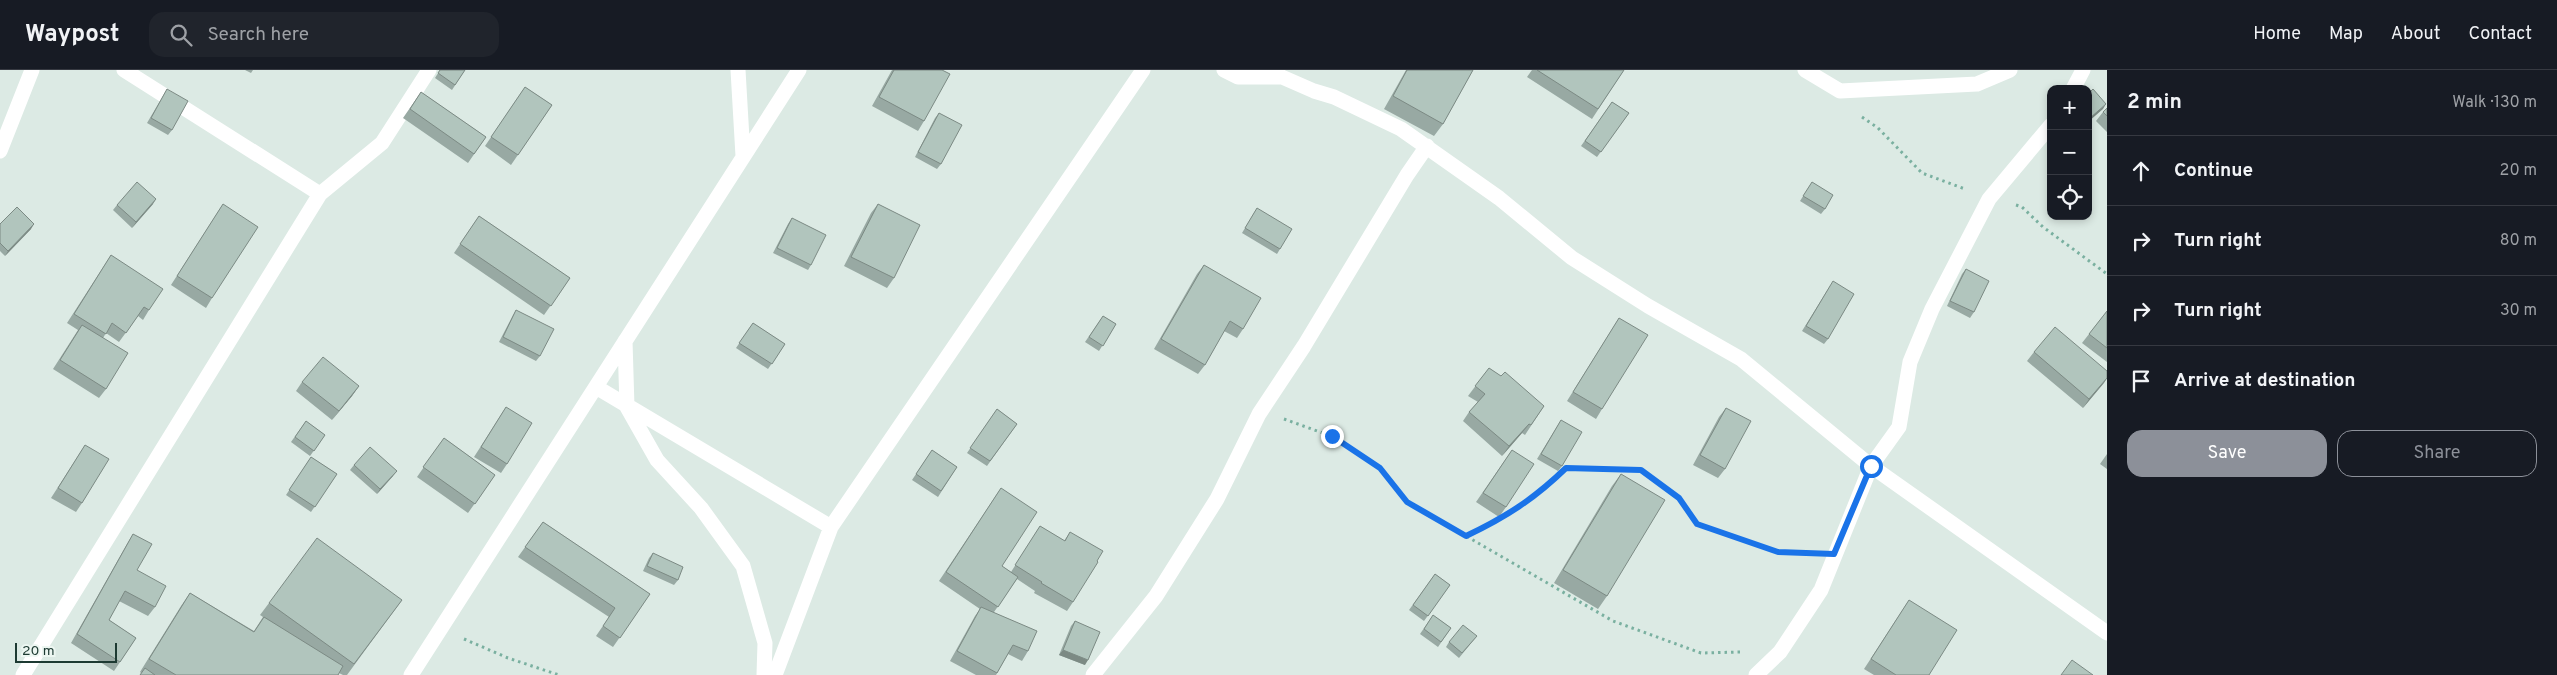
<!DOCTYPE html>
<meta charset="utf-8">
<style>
body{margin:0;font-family:Overpass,sans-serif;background:#20242c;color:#f1f3f6}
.controls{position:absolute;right:15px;top:15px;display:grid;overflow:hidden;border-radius:10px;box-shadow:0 2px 8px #0003}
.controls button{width:45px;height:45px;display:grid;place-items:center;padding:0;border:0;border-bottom:1px solid #363941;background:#171b24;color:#f1f3f6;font:25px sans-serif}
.scale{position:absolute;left:15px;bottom:12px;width:102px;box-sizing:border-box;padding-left:5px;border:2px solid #1d3a32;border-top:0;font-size:14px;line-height:18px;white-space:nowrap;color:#1d3a32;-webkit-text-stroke:4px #ecf6f1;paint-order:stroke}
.stop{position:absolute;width:15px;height:15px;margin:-11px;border:4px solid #1a73e8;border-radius:50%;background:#fff}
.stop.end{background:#1a73e8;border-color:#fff;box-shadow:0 1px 5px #0008}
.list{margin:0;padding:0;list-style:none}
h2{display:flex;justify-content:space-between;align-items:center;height:65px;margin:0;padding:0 20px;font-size:21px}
h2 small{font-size:16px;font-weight:400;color:#9ea1a6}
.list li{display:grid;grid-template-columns:32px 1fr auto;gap:15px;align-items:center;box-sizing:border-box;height:70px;padding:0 20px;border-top:1px solid #363941}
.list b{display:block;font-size:19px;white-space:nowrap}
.list em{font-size:16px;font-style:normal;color:#9ea1a6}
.actions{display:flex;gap:10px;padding:15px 20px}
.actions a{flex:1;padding:11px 0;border:1px solid #8c9099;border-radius:15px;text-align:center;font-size:18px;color:#8c9099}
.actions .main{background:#8c9099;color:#fff}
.icon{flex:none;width:28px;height:28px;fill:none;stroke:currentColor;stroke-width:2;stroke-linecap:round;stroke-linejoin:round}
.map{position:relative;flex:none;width:2107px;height:605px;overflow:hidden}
header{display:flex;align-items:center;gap:30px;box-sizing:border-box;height:70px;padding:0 25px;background:#171b24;border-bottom:1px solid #363941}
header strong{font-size:24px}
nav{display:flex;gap:28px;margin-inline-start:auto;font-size:18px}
.search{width:350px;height:45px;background:#20242c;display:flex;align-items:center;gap:12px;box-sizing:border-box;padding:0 18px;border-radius:15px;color:#9ea1a6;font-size:19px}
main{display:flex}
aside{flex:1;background:#171b24}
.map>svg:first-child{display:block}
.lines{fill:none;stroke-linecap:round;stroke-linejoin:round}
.path{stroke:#7ab0a0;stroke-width:3;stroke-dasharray:2.5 4;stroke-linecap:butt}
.street{stroke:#fff;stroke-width:15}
.wall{fill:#98a9a3}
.shaded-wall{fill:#7c8a84}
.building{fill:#b1c5bd;stroke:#7c8a84}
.route{stroke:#1a73e8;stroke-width:6}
</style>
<header>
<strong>Waypost</strong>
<div class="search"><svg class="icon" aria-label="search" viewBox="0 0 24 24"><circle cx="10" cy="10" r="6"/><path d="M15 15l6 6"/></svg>Search here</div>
<nav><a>Home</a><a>Map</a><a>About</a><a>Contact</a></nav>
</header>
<main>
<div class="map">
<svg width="2107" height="605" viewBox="0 0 2107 605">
<rect width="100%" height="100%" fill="#dceae4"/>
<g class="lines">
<!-- path -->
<path class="path" d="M1862,47L1878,58L1922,103L1965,119
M2016,135L2022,137L2043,157L2107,204
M1284,349L1331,366L1380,398L1407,432L1613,551L1701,583L1742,582
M1466,466C1506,447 1534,429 1566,398L1641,400L1679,428L1697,454L1778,482L1809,483
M464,569L508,588L559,605"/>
<!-- street -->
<path class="street" d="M124,0L320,124
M738,0L743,86
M1224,0L1238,7H1282L1314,21L1334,27L1401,59L1499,128L1572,188L1648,236L1741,289L1871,396L2107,563
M1805,0L1840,21L1977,14L2010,0
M2073,19L2083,0
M0,81L32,0
M625,271L627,337L657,390L701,438L743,496L765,573L764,605
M596,317L831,457
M23,605L320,124L382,73L429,0
M411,605L799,0
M775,605L831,457L1143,0
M1093,605L1156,526L1217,429L1259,344L1304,276L1407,105L1427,76
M1756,605L1780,582L1821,520L1871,396L1899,357L1910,292L1932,239L1989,129L2051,55"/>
</g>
<!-- wall -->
<path class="wall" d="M245,0H253L251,3Z
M440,0H465L452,20L435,8Z
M892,0H942L924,51L918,61L872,36Z
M1406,0H1473L1443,54L1434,66L1384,39Z
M1532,0H1624L1592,49L1527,7Z
M525,17L552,35L511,95L485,76Z
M167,19L172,60L168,65L147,53Z
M421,22L486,67L468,93L403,48Z
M1612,32L1629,43L1597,87L1581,76Z
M2107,38V62L2096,51L2103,42Z
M939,43L941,94L937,99L915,87L935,48Z
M1812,112L1825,139L1821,144L1800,131Z
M153,134L132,158L113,140L117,135Z
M223,134L212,228L206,238L171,215Z
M878,134L894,208L887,218L844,196L871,143Z
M1257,138L1280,179L1277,184L1242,163Z
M479,146L570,208L544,245L454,183Z
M792,148L811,195L808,200L773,183L788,154Z
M0,154L31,159L5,186L0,181Z
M111,185L149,240L143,250L138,246L119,272L106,263L103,268L106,319L99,328L53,299L78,260L67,253Z
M1204,195L1243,259L1237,268L1224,261L1205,295L1198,304L1154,279L1197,204Z
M1966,199L1974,242L1970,248L1947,236L1962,204Z
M1830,216L1828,269L1824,274L1802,261Z
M516,240L540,286L536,291L499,272L513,245Z
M2107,241V292L2082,273Z
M1103,246L1116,254L1099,281L1085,272Z
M1619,248L1602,339L1596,349L1567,331Z
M753,253L785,274L768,299L736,278Z
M2034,282L2107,301V308L2083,338L2027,291Z
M1489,298L1544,336L1525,365L1522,363L1502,386L1463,351L1469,342L1478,332L1468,326Z
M302,312L359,316L352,326L332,350L296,321Z
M506,337L507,394L501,403L474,387Z
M1726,338L1725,399L1718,408L1693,395L1719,347Z
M997,339L1017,354L987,396L967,383Z
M1561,350L1562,396L1558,401L1537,389Z
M306,351L325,365L310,386L291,372Z
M444,368L495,405L468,443L417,407Z
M85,375L82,433L76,442L51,428Z
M932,380L957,397L938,427L912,410Z
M1512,380L1506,437L1499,447L1476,432Z
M2107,384V399L2100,394Z
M311,387L337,404L311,442L286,425Z
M354,395L393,406L377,424L350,400Z
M1621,404L1607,526L1598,539L1554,513L1612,416Z
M1001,418L1002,496L1011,502L1040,456L1064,471L1070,462L1073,532L1067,541L1034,523L1035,521L1017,509L994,542L1028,581L1022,591L1008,584L996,605H976L950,591L975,546L980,539L939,511Z
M543,452L650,524L613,577L596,566L609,547L518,487Z
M133,464L137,500L155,537L148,546L119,531L109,550L136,568L114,601L71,573L127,474Z
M653,483L678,510L674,515L643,501L649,488Z
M1435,504L1450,515L1424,551L1409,540Z
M190,523L254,561L263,547L260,545L269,533L402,530L347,605H343L339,603L338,605H140L141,603L140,602L181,536Z
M1909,530L1929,605H1874L1864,599Z
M1433,545L1451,558L1438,577L1420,564Z
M1075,551L1085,595L1059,585L1071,556Z
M1477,566L1459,588L1446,577L1449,572Z"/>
<!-- shaded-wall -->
<path class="shaded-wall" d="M2106,34L2103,39L2088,52L2090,48Z
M156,129L153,134L132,158L136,152Z
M34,154L31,159L5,186L8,181Z
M2107,308L2104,313L2083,338L2089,329Z
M359,316L352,326L332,350L339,341Z
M1529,354L1522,363L1502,386L1509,376Z
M397,401L393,406L377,424L380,419Z
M1063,580L1088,590L1085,595L1059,585Z"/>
<!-- building -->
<path class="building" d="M440,0H465L455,15L438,3Z
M894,0H942L950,4L924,51L879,27Z
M1407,0H1473L1443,54L1393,26Z
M1537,0H1624L1598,39Z
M525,17L552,35L518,85L491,67Z
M167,19L188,31L172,60L151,48Z
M2093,19L2106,34L2090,48L2088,46V24Z
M421,22L486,67L474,84L410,39Z
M1612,32L1629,43L1601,82L1585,71Z
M2107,38V46L2103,42Z
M939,43L962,55L941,94L918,82Z
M137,112L156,129L136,152L117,135Z
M1812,112L1833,125L1825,139L1803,126Z
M223,134L258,157L212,228L177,206Z
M878,134L920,155L894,208L851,187Z
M17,137L34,154L8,181L0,173V154Z
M1257,138L1292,159L1280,179L1245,158Z
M479,146L570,208L551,236L460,174Z
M792,148L826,165L811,195L777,178Z
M111,185L163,219L149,240L144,237L126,263L112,253L106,264L74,244Z
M1204,195L1261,228L1243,259L1230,251L1205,295L1161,269Z
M1966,199L1989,211L1974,242L1950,231Z
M1833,211L1854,224L1828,269L1806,256Z
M516,240L554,259L540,286L503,267Z
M2107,241V278L2089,264Z
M1103,246L1116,254L1103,276L1089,267Z
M1619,248L1648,265L1602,339L1573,322Z
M753,253L785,274L772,294L739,273Z
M82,255L128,283L106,319L60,290Z
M2055,257L2107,301V308L2089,329L2034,282Z
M323,287L359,316L339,341L302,312Z
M1489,298L1501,306L1505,302L1544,336L1531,355L1529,354L1509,376L1469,342L1485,324L1475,316Z
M506,337L532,353L507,394L481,377Z
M1726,338L1751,351L1725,399L1700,385Z
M997,339L1017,354L990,391L970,378Z
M1561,350L1582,362L1562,396L1541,384Z
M306,351L325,365L314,381L295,367Z
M444,368L495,405L475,434L423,397Z
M85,375L109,389L82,433L58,418Z
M370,377L397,401L380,419L354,395Z
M932,380L957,397L941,421L916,404Z
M1512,380L1534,394L1506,437L1483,423Z
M311,387L337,404L315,437L289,420Z
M1621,404L1665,430L1607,526L1563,500Z
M1001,418L1037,442L1002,496L1018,507L998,537L946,502Z
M543,452L650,524L620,568L603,556L615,538L525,477Z
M1040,456L1065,471L1070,462L1103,481L1097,491L1098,492L1073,532L1041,513L1042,512L1015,495Z
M133,464L152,474L137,500L166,516L155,537L125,521L109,550L136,568L120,592L77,564Z
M317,468L402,530L354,594L269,533Z
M653,483L683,497L678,510L647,496Z
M1435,504L1450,515L1428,546L1413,535Z
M190,523L254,562L264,547L343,596L338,605H176L149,589Z
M1909,530L1957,560L1929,605H1896L1871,589Z
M981,537L1037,561L1028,581L1013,575L997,603L957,581Z
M1433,545L1451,558L1441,572L1424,559Z
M1075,551L1100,562L1088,590L1063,580Z
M1463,555L1477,566L1462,583L1449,572Z
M2072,590L2093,605H2061Z
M145,598L155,605H140Z"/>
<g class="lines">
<!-- route -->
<path class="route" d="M1332,366L1380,398L1407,432L1466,466C1506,447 1534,429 1566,398L1641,400L1679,428L1697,454L1778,482L1834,484L1871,396"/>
</g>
</svg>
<div class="controls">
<button>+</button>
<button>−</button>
<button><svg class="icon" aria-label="locate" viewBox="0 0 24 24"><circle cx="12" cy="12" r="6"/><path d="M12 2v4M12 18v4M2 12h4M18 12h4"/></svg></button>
</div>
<div class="scale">20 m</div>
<div class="stop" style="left:1871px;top:396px"></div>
<div class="stop end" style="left:1332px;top:366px"></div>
</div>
<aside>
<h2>2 min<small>Walk · 130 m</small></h2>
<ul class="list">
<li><svg class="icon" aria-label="ahead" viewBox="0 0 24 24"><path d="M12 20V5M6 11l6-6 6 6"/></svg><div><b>Continue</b></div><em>20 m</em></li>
<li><svg class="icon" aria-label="right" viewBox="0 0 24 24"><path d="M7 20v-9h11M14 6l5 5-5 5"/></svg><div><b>Turn right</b></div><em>80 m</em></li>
<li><svg class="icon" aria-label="right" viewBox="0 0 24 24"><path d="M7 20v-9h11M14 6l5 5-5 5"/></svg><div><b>Turn right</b></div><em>30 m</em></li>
<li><svg class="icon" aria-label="arrive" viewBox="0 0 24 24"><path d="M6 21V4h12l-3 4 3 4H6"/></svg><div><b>Arrive at destination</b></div></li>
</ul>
<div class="actions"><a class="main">Save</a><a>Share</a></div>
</aside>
</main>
